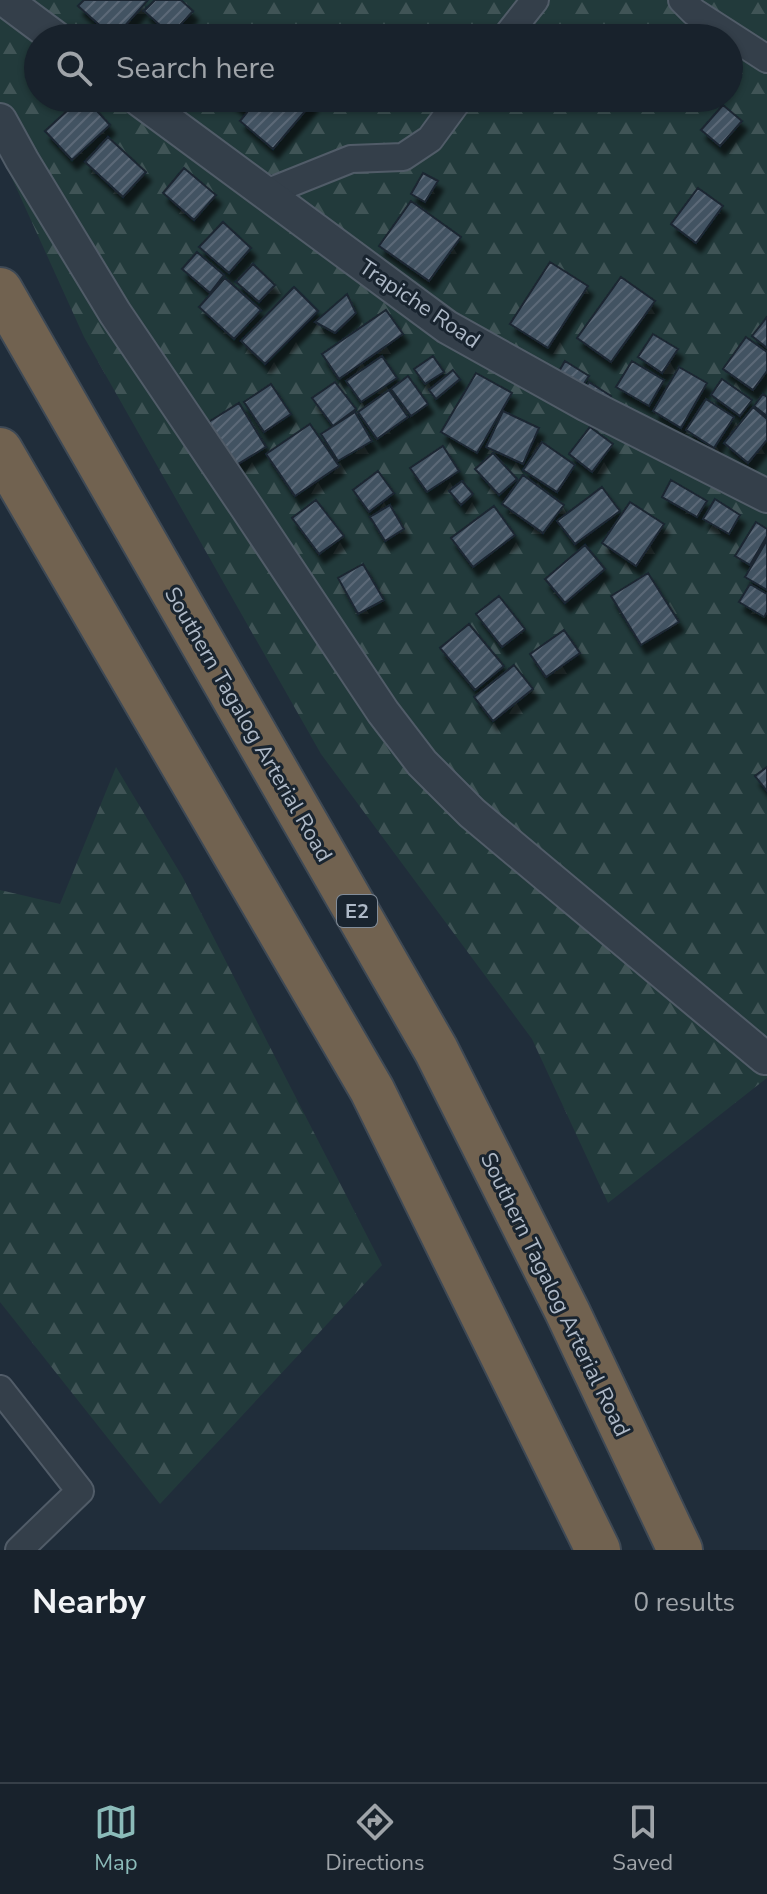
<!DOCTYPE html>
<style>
body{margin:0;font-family:"Nunito Sans",sans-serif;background:#212a34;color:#f1f3f6}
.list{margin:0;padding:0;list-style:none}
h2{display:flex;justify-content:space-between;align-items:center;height:104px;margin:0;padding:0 32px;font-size:34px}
h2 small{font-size:26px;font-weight:400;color:#9fa4a9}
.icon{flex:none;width:44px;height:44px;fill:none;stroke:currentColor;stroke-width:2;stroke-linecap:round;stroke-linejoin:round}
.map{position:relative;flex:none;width:767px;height:1550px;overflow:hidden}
.search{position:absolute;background:#18222c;box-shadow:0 2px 6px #0004;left:24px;right:24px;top:24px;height:88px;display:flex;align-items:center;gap:20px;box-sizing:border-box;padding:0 28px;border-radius:44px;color:#9fa4a9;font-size:30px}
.sheet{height:232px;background:#18222c}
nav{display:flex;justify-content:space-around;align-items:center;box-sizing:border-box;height:112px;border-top:2px solid #363f48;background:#18222c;font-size:22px;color:#9fa4a9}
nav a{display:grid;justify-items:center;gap:4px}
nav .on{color:#8bbbb9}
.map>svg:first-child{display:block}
.forest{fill:url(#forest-firs);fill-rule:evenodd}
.building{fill:url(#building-hatch);stroke:#1b2631;stroke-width:2;filter:url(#shadow)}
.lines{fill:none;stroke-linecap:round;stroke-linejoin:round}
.minor-casing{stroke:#515c68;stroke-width:30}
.tertiary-casing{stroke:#515c68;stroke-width:36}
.motorway-casing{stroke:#3e4955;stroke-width:48}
.minor{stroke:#343f4a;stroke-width:26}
.tertiary{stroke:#343f4a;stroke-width:32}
.motorway{stroke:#716250;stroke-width:44}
.labels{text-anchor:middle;stroke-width:6;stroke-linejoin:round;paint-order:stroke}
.shield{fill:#19242f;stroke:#818c99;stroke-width:2}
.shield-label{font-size:20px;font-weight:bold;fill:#aeb9c7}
.street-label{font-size:22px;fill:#aeb9c7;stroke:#19242f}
</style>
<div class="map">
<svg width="767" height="1550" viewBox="0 0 767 1550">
<defs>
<pattern id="forest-firs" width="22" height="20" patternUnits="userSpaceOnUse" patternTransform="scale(2)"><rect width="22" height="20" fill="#223a3b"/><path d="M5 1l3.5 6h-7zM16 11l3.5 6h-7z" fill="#405456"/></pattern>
<pattern id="building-hatch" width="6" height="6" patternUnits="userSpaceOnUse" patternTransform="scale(2)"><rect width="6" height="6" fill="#435262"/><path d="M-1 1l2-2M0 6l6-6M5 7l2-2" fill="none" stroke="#5c6977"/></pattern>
<filter id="shadow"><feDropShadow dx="5" dy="9" stdDeviation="2" flood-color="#0009"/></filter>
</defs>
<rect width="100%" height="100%" fill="#202d3a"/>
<!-- forest -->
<path class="forest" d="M0,0H767V1078L608,1203L532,1039L321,754L84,337L0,152ZM38,38H729V98H38Z
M116,767L182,876L382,1265L160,1504L0,1302V890L60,904Z"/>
<!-- building -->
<path class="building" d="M84,0H148L114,38L78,6Z
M155,0H181L193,11L171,35L144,11Z
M81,98H85L110,125L72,160L45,131Z
M229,98H249L241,108Z
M259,98H308L313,102L273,149L240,121Z
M723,105L742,121L720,146L701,130Z
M108,137L146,172L123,197L85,162Z
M184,168L216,195L194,220L163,193Z
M423,173L438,181L425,202L411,194Z
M698,188L723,206L696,243L671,224Z
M411,201L461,237L429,281L379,246Z
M223,222L251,248L229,273L199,247Z
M197,252L224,275L210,293L182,269Z
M550,262L588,286L548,348L510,324Z
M253,264L275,285L259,302L236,282Z
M621,277L655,301L611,362L577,338Z
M225,278L261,310L234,339L199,307Z
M294,287L318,311L265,364L241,341Z
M347,294L356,313L335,333L315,322Z
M386,310L403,334L339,379L322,354Z
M767,317V348L752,336Z
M653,334L678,349L662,373L638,357Z
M746,337L767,352V371L753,390L723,369Z
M382,356L397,378L361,402L346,381Z
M433,356L444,372L425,384L414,369Z
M565,361L589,376L577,394L554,380Z
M632,361L664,380L649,406L616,387Z
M679,367L707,383L681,428L653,411Z
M453,370L460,379L436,399L429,390Z
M476,373L512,393L477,453L441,432Z
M408,376L428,404L411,416L391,389Z
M722,379L752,400L740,416L711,395Z
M335,382L356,409L333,426L312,398Z
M589,382L611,396L602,410L580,397Z
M271,384L291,414L264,432L244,402Z
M389,390L408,417L377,439L358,412Z
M763,394L767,397V416L754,406Z
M706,399L734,417L714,448L686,430Z
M239,403L266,447L233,467L207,423Z
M753,407L767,419V440L748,463L724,443Z
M503,411L539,428L523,464L486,447Z
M355,412L372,441L338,461L321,434Z
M310,424L339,466L295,496L266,454Z
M590,427L613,444L592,472L569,454Z
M542,442L575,465L557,492L523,470Z
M443,446L459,471L427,492L410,468Z
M493,453L517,479L499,495L475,469Z
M378,471L394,493L369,512L353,490Z
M523,475L564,505L543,533L502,504Z
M671,480L707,501L697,517L662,497Z
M462,481L473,494L461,505L449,491Z
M602,487L620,511L575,544L557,521Z
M715,499L740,515L729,534L703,519Z
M316,500L344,536L319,554L292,518Z
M630,502L664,524L636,566L602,543Z
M390,505L404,529L385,541L370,517Z
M494,506L515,535L473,567L451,538Z
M756,522L767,529V536L750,565L735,556Z
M767,540V590L745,577Z
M585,545L605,569L565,603L545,579Z
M363,564L384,600L358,614L338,578Z
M648,573L679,622L641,645L611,596Z
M750,584L767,594V612L764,617L739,602Z
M499,596L525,629L502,647L476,614Z
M469,624L504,666L475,690L440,648Z
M564,630L580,653L546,677L530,654Z
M514,665L533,689L493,721L474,697Z
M767,767V791L755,776Z"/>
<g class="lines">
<!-- minor casing -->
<g class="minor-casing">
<path id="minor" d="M682,0L694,12L767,59
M505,38L535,0
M266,193L351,159L403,157L430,139L460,98
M0,1389L80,1491L19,1550"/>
</g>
<!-- tertiary casing -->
<g class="tertiary-casing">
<path id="tertiary" d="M5,0L56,38
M137,98L447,327L587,405L767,496
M0,120L22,160L115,313L247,508L383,712L422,763L472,813L765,1058"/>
</g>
<!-- motorway casing -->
<g class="motorway-casing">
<path id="motorway" d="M0,290L436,1050L567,1311L680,1550
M0,450L372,1090L598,1550"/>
</g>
<!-- minor -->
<use href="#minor" class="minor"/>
<!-- tertiary -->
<use href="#tertiary" class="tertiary"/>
<!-- motorway -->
<use href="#motorway" class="motorway"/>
</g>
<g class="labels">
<!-- shield labels -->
<rect class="shield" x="337" y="895" width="40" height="32" rx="6"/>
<g class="shield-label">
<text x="357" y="918">E2</text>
</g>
<!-- street labels -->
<g class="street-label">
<text transform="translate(420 303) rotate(34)" y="8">Trapiche Road</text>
<text transform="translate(249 724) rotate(60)" y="8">Southern Tagalog Arterial Road</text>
<text transform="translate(556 1294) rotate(64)" y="8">Southern Tagalog Arterial Road</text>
</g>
</g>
</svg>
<div class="search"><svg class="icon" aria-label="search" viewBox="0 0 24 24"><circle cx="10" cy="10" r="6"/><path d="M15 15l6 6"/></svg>Search here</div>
</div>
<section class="sheet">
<h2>Nearby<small>0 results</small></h2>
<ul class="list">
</ul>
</section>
<nav>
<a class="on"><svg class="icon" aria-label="map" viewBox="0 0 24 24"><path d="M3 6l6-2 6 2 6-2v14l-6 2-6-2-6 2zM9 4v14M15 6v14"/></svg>Map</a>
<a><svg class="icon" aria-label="directions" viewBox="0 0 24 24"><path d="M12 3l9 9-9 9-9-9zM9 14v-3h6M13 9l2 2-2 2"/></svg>Directions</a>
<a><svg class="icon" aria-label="saved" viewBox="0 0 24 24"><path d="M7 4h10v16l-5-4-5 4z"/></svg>Saved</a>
</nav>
